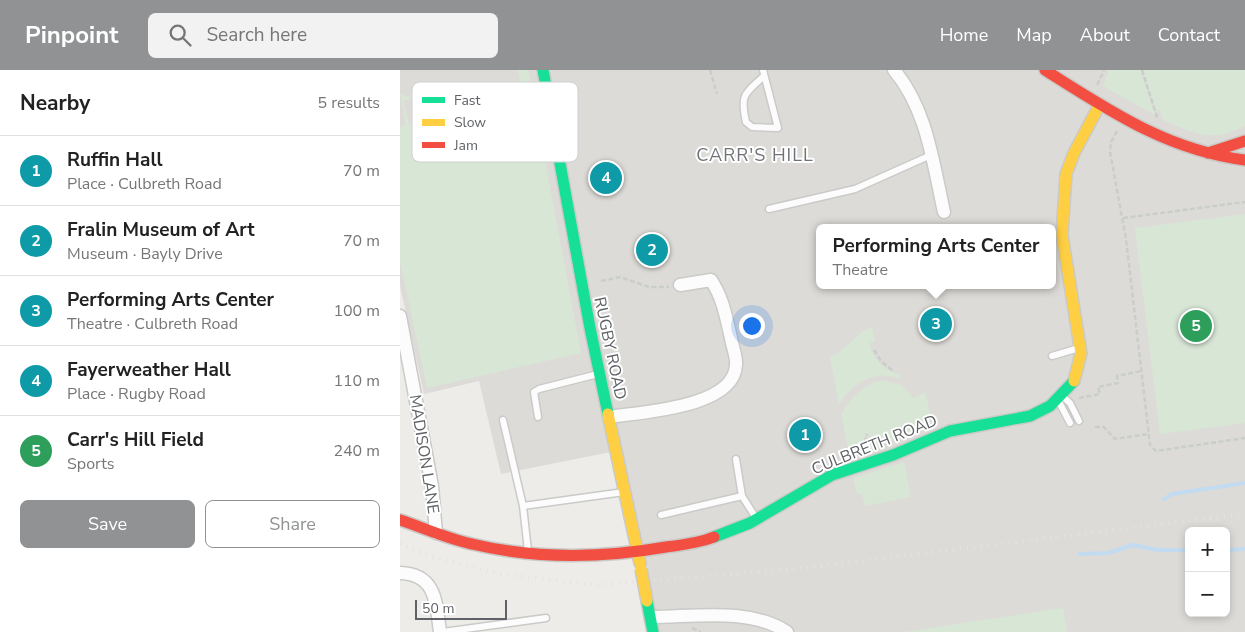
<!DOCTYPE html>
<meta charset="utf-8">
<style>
body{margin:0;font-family:"Nunito Sans",sans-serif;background:#f2f2f2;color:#222}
.controls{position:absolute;right:15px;bottom:15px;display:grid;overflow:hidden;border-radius:8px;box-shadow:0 2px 8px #0003}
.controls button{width:45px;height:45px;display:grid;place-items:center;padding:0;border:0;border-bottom:1px solid #e0e0e0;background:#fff;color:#222;font:25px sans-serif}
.scale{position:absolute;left:15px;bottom:12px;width:92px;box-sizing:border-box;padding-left:5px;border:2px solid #5e6165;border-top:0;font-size:14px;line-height:18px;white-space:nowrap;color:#5e6165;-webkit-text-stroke:4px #fff;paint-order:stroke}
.you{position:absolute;left:351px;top:255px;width:18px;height:18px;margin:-12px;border:4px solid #fff;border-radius:50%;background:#1a73e8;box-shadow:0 0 0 8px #1a73e833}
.badge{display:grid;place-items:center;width:32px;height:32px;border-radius:50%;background:#909293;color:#fff;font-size:16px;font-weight:700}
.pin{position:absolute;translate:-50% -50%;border:2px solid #fff;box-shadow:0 1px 5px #0006}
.popup{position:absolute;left:416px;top:154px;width:240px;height:65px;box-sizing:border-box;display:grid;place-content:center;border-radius:8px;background:#fff;filter:drop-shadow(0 1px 4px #0005);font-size:16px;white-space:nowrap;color:#767676}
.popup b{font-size:19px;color:#222}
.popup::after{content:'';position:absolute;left:50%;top:100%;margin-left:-10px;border:10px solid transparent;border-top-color:#fff}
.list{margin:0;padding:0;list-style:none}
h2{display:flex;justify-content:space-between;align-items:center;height:65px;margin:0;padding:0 20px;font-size:21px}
h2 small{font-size:16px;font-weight:400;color:#767676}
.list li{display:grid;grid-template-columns:32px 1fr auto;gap:15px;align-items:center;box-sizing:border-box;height:70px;padding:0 20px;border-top:1px solid #e0e0e0}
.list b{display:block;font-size:19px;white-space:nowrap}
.list p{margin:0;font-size:16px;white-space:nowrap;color:#767676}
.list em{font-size:16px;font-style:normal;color:#767676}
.actions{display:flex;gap:10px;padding:15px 20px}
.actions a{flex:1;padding:11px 0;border:1px solid #909293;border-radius:8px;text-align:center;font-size:18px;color:#909293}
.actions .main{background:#909293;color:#fff}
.icon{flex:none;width:28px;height:28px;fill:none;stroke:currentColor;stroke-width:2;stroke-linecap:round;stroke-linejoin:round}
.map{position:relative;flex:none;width:845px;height:562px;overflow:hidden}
header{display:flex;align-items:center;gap:30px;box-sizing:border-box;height:70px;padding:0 25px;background:#909293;color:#fff}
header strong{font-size:24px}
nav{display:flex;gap:28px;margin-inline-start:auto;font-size:18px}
.search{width:350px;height:45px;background:#f2f2f2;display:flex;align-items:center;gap:12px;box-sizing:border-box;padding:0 18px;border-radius:8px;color:#767676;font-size:19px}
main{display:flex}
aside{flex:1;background:#fff}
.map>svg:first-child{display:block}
.education{fill:#dddbd7;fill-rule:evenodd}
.green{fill:#d8e6d6}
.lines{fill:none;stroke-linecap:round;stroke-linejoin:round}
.stream{stroke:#c3dbf0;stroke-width:4}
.lane-casing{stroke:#cacac9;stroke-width:9}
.street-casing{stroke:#cacac9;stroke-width:15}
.fast-casing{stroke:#cacac9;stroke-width:14}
.slow-casing{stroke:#cacac9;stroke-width:14}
.jam-casing{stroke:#cacac9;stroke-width:14}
.path{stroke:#c9cecb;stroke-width:2.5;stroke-dasharray:5 2.5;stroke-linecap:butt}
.lane{stroke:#fcfcfc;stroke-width:6}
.street{stroke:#fcfcfc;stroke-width:12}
.fast{stroke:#16e098;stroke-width:11}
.slow{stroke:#ffcf43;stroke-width:11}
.jam{stroke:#f24e42;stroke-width:11}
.rail{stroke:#e3e3e2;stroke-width:4;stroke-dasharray:1 6;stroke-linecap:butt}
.slow-bridge-casing{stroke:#cacac9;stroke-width:14;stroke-linecap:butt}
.slow-bridge{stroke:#ffcf43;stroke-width:11}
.labels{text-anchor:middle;stroke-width:4;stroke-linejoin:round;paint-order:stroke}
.street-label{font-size:16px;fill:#5e6165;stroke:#fff}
.neighbourhood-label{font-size:18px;letter-spacing:1px;fill:#6f7377;stroke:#fff}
.key{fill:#fff;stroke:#cfd0d1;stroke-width:1}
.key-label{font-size:14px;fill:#5e6165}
</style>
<header>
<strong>Pinpoint</strong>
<div class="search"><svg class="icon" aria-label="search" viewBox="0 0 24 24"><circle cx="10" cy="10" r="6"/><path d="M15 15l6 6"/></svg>Search here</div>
<nav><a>Home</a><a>Map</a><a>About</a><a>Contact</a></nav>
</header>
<main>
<aside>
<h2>Nearby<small>5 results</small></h2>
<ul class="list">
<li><span class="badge" style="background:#0f9aa8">1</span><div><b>Ruffin Hall</b><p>Place · Culbreth Road</p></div><em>70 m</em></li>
<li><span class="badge" style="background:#0f9aa8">2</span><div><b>Fralin Museum of Art</b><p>Museum · Bayly Drive</p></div><em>70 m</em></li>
<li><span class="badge" style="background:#0f9aa8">3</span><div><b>Performing Arts Center</b><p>Theatre · Culbreth Road</p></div><em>100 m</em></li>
<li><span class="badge" style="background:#0f9aa8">4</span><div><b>Fayerweather Hall</b><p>Place · Rugby Road</p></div><em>110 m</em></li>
<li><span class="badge" style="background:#2e9e5b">5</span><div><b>Carr's Hill Field</b><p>Sports</p></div><em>240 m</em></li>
</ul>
<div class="actions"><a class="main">Save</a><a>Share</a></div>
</aside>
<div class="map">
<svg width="845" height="562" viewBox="0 0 845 562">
<rect width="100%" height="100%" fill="#edece8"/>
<!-- education -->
<path class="education" d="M0,0H845V562H253L216,381L101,404L79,311L24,324L0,216ZM420,158H652V215H420ZM789,461H826V543H789Z"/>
<!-- green -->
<path class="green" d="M118,0H128L181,283L27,318L0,191V57L6,55L0,24L12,28L3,31L9,54L115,26V23L108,20V15L120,10Z
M709,0H740L755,45L703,16Z
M742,0H845V56C811,73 796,64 763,50L759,39L756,40Z
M845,144V353L760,364L735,158Z
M472,257L475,272L469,273C473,290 485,301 501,305L499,309C477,298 450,314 439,335L430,287C447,280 457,262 472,257Z
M482,310L501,315L514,328L525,322L532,350L526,355L466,382V374L470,365L466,363L462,374L463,383L450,387L441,345C450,328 462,315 482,310Z
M504,392L511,427L465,436L462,424H457L453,408Z
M663,538L667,562H503Z"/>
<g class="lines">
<!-- stream -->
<path class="stream" d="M764,429L772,424L845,413
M826,480L845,479
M679,484L708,483L733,475L757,480H789"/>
<!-- lane casing -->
<g class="lane-casing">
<path id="lane" d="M363,0L378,58L352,57L346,52C340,25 344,24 364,6
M369,139L455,119L531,85
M652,286L679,278
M662,326L670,333L679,351
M658,330L670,353
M138,347L134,322L139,319L198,304
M103,350L123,436L128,481
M336,389L342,426L356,448
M123,436L224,422
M261,445L342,426
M43,562L146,548"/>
</g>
<!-- street casing -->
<g class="street-casing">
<path id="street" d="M494,0C527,39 533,93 544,142
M0,246L32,416L36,463
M209,347C241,342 334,338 336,295C337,287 332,276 331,268C326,247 323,228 311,210L280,215
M0,503C37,504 36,534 40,562
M251,547C293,547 349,537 387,562"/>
</g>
<!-- fast casing -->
<g class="fast-casing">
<path id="fast" d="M143,0L190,258L208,344
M314,467L350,453L432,405L493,385L550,361L630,346L650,336L674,311
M247,531L253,562"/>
</g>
<!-- slow casing -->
<g class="slow-casing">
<path id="slow" d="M674,311L681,283L662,165L666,104L674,83L700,34
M208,344L240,493"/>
</g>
<!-- jam casing -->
<g class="jam-casing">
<path id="jam" d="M645,0C710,41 767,80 845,90
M808,83L845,71
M0,450C24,458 48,469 72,474C135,489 203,488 266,477C282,475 299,473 314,467"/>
</g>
<!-- path -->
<path class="path" d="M310,0L317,24
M742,0L758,50
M697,15L704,0
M55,39L57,46
M717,61L711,72L710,82L726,169L750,375L756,381L845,368
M723,148L845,132
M201,211L220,207L249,217H269
M474,280L481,291L493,301
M679,328L700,324L698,317L718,313L717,306L741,301
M695,357H704L715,369L748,364
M464,380L467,364
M292,558L301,562"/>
<!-- lane -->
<use href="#lane" class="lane"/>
<!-- street -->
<use href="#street" class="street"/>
<!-- fast -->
<use href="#fast" class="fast"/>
<!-- slow -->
<use href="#slow" class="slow"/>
<!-- jam -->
<use href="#jam" class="jam"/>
<!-- rail -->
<path class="rail" d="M0,474L33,487L101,504L196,515L395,499L845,444"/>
<!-- slow-bridge casing -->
<g class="slow-bridge-casing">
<path id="slow-bridge" d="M241,499L247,531"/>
</g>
<!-- slow-bridge -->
<use href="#slow-bridge" class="slow-bridge"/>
</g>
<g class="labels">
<!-- street labels -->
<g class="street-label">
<text transform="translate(211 278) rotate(78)" y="6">RUGBY ROAD</text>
<text transform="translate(474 374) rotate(-22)" y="6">CULBRETH ROAD</text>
<text transform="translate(25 384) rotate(81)" y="6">MADISON LANE</text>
</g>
<!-- neighbourhood labels -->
<g class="neighbourhood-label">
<text x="355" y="91">CARR'S HILL</text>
</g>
</g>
<!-- legend -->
<rect x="12" y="12" width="166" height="80" rx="8" class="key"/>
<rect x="22" y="27" width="23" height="6" fill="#16e098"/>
<rect x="22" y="49" width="23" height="7" fill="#ffcf43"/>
<rect x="22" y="72" width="23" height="6" fill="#f24e42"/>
<g class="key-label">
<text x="54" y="35">Fast</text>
<text x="54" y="57">Slow</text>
<text x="54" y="80">Jam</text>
</g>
</svg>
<div class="controls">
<button>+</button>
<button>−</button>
</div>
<div class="scale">50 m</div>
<div class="you"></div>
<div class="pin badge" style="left:405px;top:365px;background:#0f9aa8">1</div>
<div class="pin badge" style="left:252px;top:180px;background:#0f9aa8">2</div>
<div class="pin badge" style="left:536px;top:254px;background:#0f9aa8">3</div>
<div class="popup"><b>Performing Arts Center</b>Theatre</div>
<div class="pin badge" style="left:206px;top:108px;background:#0f9aa8">4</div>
<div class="pin badge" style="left:796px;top:256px;background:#2e9e5b">5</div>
</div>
</main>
